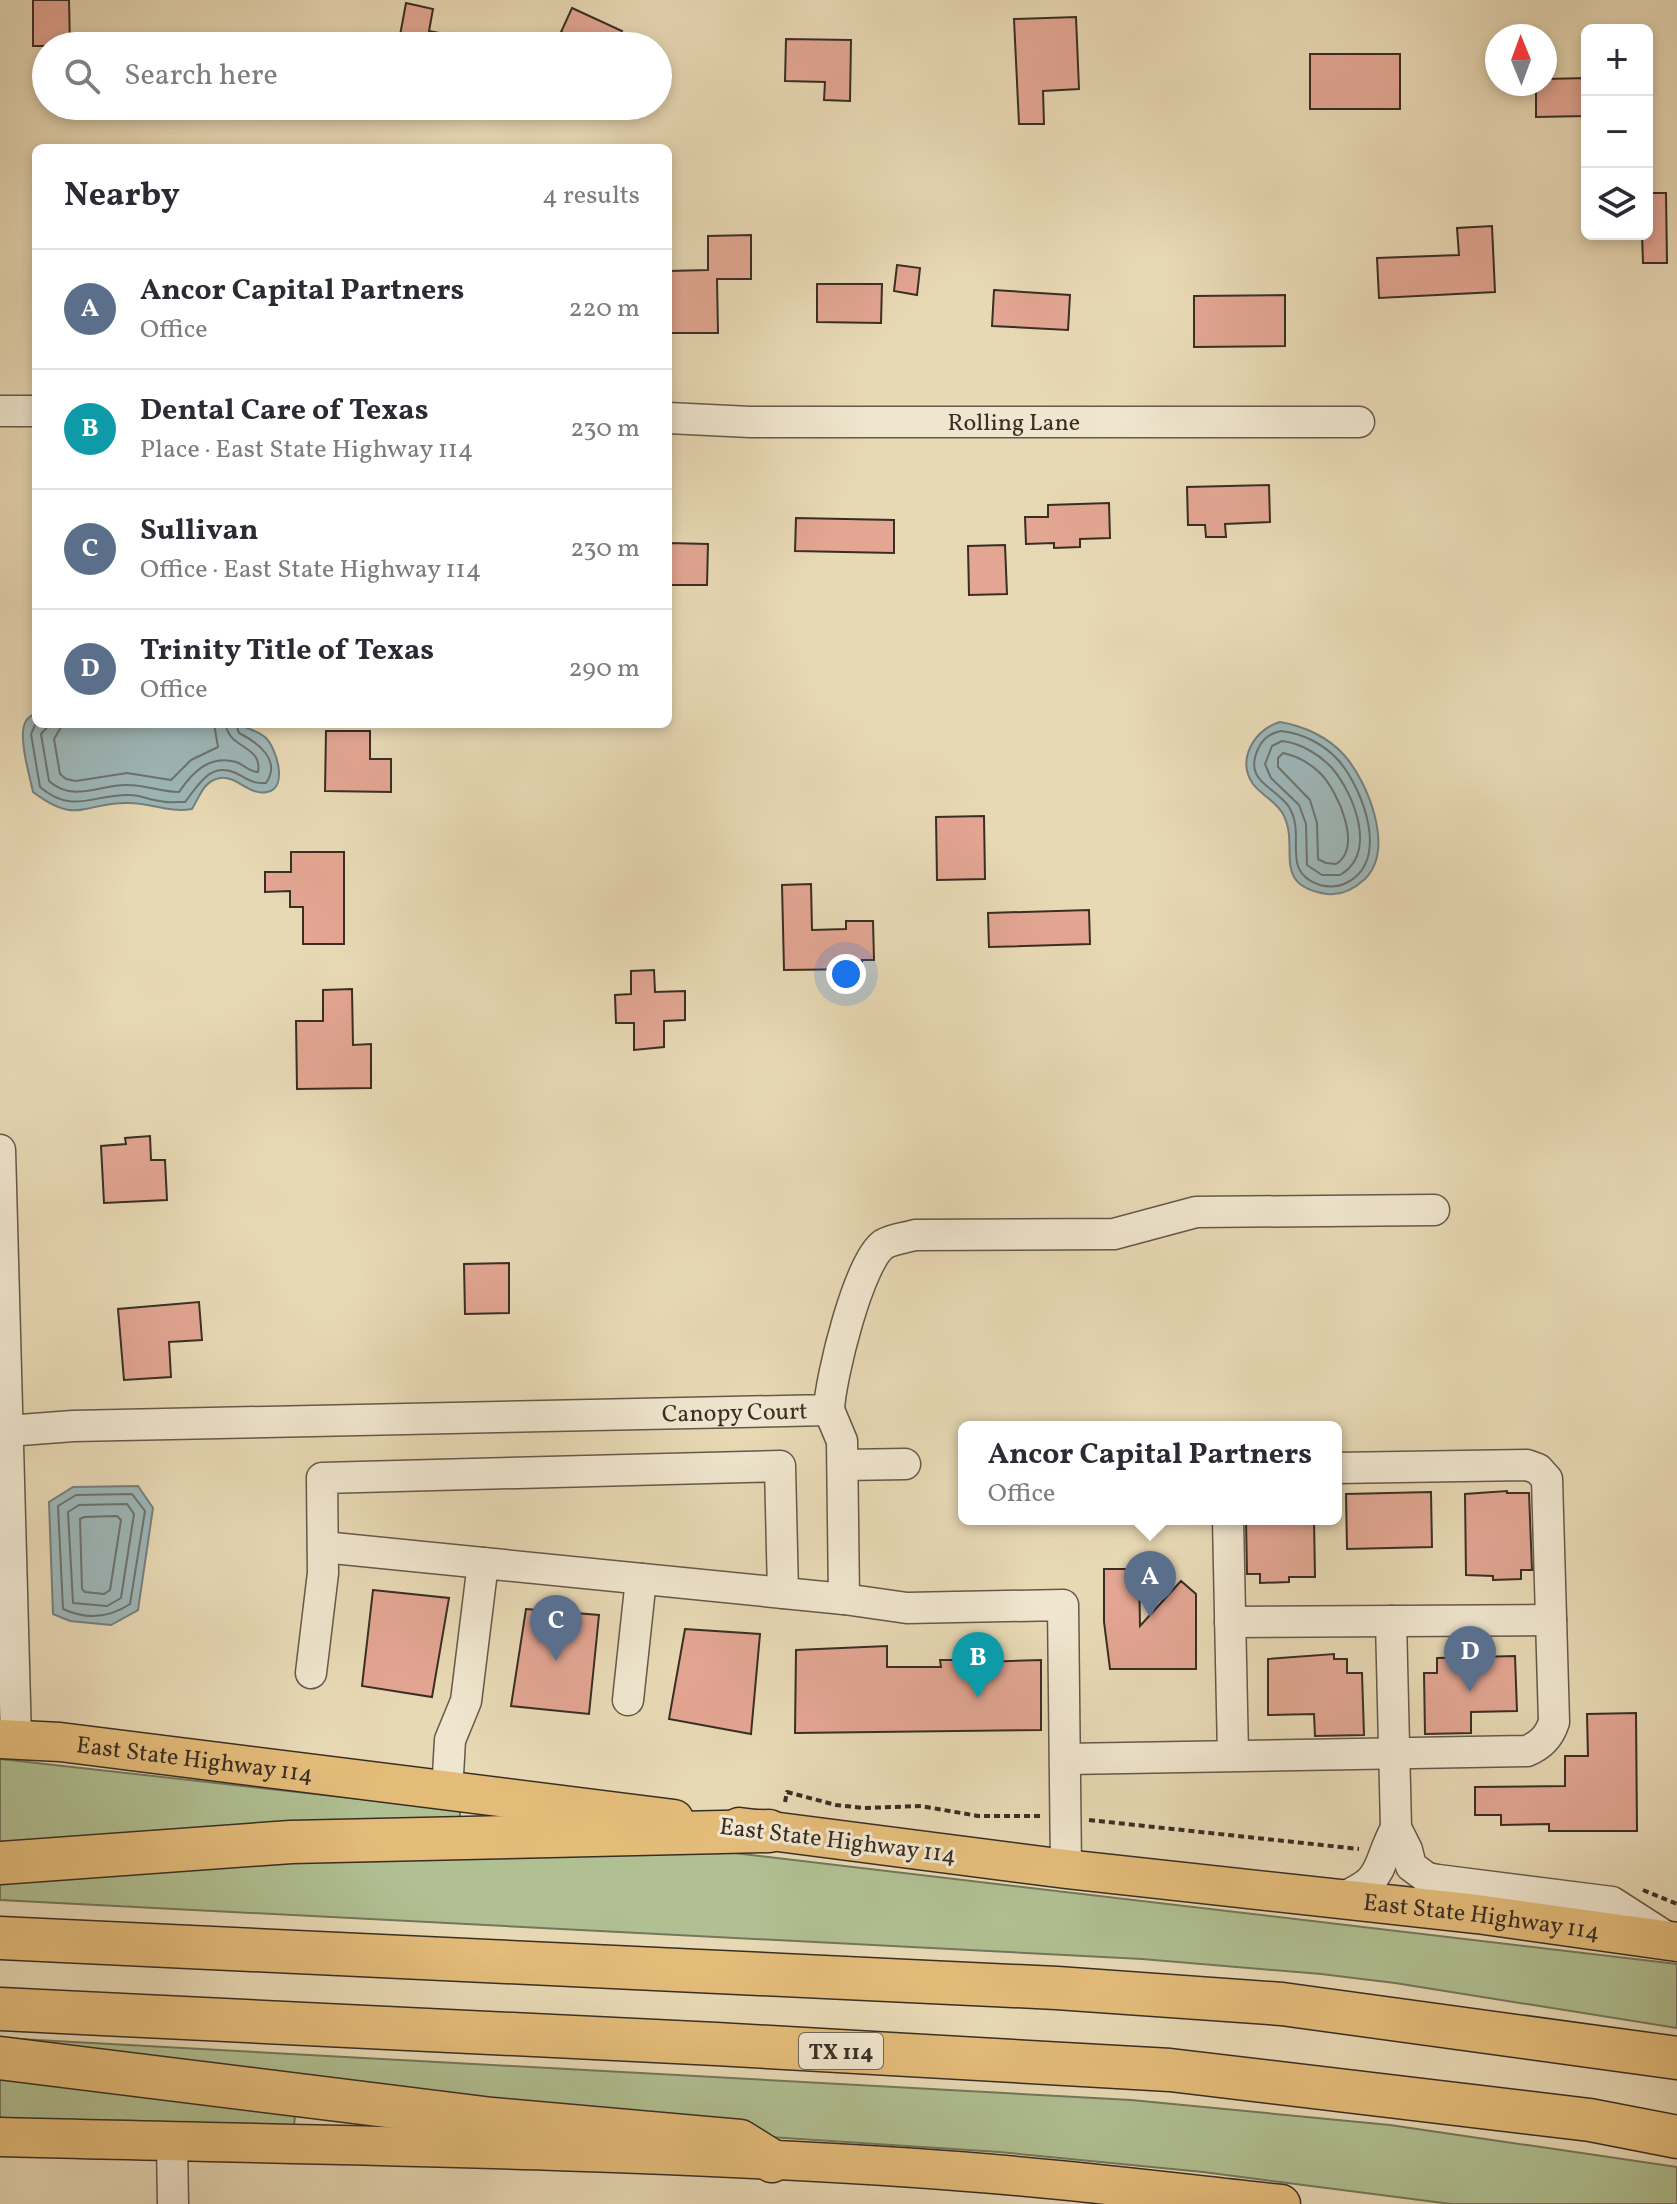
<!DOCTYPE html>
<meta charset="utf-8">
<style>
body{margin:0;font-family:Vollkorn,serif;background:#f2f2f3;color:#2b2b33}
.controls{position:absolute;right:24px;top:24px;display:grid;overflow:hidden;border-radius:12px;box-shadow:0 4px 12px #0003}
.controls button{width:72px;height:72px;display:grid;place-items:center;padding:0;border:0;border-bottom:2px solid #e1e1e2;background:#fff;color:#2b2b33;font:40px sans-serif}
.compass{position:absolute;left:1485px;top:24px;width:72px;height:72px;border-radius:50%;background:#fff;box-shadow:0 4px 12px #0003;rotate:359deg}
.you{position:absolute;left:846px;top:974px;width:28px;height:28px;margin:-20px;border:6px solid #fff;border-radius:50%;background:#1a73e8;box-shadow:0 0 0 12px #1a73e833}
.badge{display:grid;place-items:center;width:52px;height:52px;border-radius:50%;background:#8f2418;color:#fff;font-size:26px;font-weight:700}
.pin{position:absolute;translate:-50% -66px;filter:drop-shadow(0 2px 4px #0008)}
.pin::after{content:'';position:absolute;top:42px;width:28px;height:24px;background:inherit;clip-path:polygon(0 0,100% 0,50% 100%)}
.popup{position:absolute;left:958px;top:1421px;width:384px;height:104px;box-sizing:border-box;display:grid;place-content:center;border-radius:12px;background:#fff;filter:drop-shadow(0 2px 6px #0005);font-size:26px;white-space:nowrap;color:#7c7c81}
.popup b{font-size:30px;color:#2b2b33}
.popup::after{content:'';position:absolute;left:50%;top:100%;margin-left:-16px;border:16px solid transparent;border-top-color:#fff}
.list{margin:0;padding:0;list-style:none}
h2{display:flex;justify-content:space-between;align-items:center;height:104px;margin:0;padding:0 32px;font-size:34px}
h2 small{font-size:26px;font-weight:400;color:#7c7c81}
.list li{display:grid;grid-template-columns:52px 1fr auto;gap:24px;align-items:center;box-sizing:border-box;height:120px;padding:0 32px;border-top:2px solid #e1e1e2}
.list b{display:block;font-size:30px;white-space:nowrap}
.list p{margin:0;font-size:26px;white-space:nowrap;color:#7c7c81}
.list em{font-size:26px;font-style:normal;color:#7c7c81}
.icon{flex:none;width:44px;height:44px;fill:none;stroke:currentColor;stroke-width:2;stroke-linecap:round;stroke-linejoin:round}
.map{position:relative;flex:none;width:1677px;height:2204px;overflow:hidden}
.search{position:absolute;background:#fff;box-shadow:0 4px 12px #0003;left:32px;top:32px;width:640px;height:88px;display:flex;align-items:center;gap:20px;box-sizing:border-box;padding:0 28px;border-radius:44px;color:#7c7c81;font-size:30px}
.panel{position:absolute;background:#fff;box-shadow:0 4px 12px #0003;left:32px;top:144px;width:640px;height:584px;border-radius:12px}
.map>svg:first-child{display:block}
.green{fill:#b0c092;stroke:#74775b;stroke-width:2}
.water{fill:#9db7b9;stroke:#75807d;stroke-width:2}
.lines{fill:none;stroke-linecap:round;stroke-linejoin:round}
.shore{stroke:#6b726e;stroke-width:2}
.building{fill:#e3a693;stroke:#392e24;stroke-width:2}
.minor-casing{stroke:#655948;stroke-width:33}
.major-casing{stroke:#392e24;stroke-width:41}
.highway-casing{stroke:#392e24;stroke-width:45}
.path{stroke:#392e24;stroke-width:4;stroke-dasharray:6 4;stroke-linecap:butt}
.minor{stroke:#f0e6cf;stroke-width:30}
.major{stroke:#e4bc7a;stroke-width:38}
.highway{stroke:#e4bc7a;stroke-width:42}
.labels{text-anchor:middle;stroke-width:6;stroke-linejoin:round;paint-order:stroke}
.shield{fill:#f0e6cf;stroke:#706557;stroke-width:2}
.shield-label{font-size:22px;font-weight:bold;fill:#392e24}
.street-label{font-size:24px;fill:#392e24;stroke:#f0e6cf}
</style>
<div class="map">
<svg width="1677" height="2204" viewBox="0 0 1677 2204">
<rect width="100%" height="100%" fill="#e8d9b5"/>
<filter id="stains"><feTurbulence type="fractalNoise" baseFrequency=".0025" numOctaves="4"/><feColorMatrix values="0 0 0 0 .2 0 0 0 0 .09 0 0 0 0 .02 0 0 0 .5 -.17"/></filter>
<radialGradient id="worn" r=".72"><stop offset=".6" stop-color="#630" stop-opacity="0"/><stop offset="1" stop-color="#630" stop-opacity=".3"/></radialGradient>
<!-- green -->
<path class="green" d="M0,1759L460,1810V1822L0,1851Z
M726,1852L1677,1964V2028L1395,1983L1321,1974L1142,1959L0,1900V1872L129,1862Z
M1,2038L1131,2100L1390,2125L1677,2167V2204H1451L1203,2172L999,2152L694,2132Z
M0,2072L296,2108L293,2133L0,2124Z"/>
<!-- water -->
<path class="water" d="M36,713V724H238C246,729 258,730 266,738C276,748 289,788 267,792C249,796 236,775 220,778C203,781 199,798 192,809C169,813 151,803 129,803C83,802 78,826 33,792C30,777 17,734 26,721C28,717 33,715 36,713Z
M1280,722C1304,726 1328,737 1344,755C1368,782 1395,849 1365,879C1354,889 1342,896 1327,894C1269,885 1301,847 1283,814C1276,801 1261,795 1253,784C1236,759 1255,729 1280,722Z
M138,1486L153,1508L138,1610L111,1625L70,1621L53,1614L49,1502L73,1487Z"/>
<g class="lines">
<!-- shore -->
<path class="shore" d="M36,723L31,734L40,787C73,815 93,794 130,795C141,795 149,800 160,801C168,803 177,802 185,802C198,786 210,761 236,773C247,779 253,784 266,783C282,760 257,742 239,733L236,724
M50,724L41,734L49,781C73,803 100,784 128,785C146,785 161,792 179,792C192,773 209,754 236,762C245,765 249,772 258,772C263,745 228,749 226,724
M63,724L54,739L60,774L66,779L76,781L127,773L171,780L191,760L218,747L214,724
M1281,731C1303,733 1325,745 1339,761C1363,789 1392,864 1344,884C1337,887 1328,887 1320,885C1279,872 1307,836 1289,807C1275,786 1243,782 1258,749C1263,738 1270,733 1281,731Z
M1282,741C1300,743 1319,754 1332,768C1354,794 1378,853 1340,875H1322L1307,865L1306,824L1299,805L1271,778L1265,764L1272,746Z
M1283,753C1297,756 1311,764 1321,774C1338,792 1363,847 1336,864L1326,863L1318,859L1317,823L1310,800L1278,767V758Z
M132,1494L145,1511L130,1604C109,1618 87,1620 63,1609L58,1506L76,1495Z
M127,1504L134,1514L121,1598L107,1606L73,1603L68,1512L79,1505Z
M117,1516L121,1520L110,1590L104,1594L85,1592L82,1589L80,1519L84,1517Z"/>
</g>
<!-- building -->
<path class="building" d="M33,0H69L70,46H33Z
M406,3L433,9L429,31L461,37V46H398Z
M572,8L622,31L615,46H591L561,32Z
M1076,17L1079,89L1043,91L1044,124H1019L1014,19Z
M786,39L851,40L850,101L824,100L825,82L785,81Z
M1310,54H1400V109H1310Z
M1587,78V116L1536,117V84H1545V79Z
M1647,193H1666L1667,263H1643L1642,234H1647Z
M1492,226L1495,292L1379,298L1377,258L1459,255L1457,228Z
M751,235V279H717L718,333H668V271L708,270V236Z
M897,265L920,268L917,295L894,291Z
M817,284H882L881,323L817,322Z
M994,290L1070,295L1068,330L992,326Z
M1285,295V346L1194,347V296Z
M1269,485L1270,522L1225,524L1226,537H1206L1205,525H1188L1187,487Z
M1109,503L1110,538L1080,539V547L1054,548V543L1026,544L1025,517H1048V505Z
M796,518L894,520V553L795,551Z
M668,543L708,544L707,585H668Z
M1005,545L1007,594L969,595L968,546Z
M326,731H370V759H391V792L325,791Z
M984,816L985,879L937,880L936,817Z
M291,852H344V944H303V907H290V891L265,892V872H291Z
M811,884L812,930L846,929V921H873L874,960H862V969L784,970L782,885Z
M1089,910L1090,944L989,947L988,913Z
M654,970L655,992L685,991V1020L664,1021V1047L634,1050V1023H616L615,995L631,994V971Z
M352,989L353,1045L371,1044V1088L297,1089L296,1021H323V990Z
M150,1136L151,1160H165L167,1200L104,1203L101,1146L126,1144L125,1138Z
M509,1263V1313L465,1314L464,1264Z
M199,1302L202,1340L169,1342L171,1377L124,1380L118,1309Z
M1507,1491V1493H1529L1532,1570H1521V1579L1493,1580V1576L1466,1575L1465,1494Z
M1431,1492L1432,1547L1347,1549L1346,1494Z
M1246,1519H1314L1315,1577H1289V1582L1260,1583V1574H1247Z
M1104,1569H1139L1140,1626L1181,1581L1196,1594V1669H1110L1104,1622Z
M373,1590L449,1598L432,1697L362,1686Z
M526,1609L599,1615L589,1714L511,1706Z
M685,1629L760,1634L751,1734L669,1719Z
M887,1646V1667H941L940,1660H957V1647H983V1662L1041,1660V1730L795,1733L796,1650Z
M1334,1654V1659H1347V1673H1362L1364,1735L1315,1736L1314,1714L1268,1715V1659Z
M1515,1656L1517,1711L1471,1712V1733L1425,1734L1424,1673H1437V1658Z
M1636,1713L1637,1831H1549V1824L1501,1825V1815H1475V1787L1565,1786V1756H1588L1587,1714Z"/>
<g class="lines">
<!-- minor casing -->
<g class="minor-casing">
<g id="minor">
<path d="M0,411H36"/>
<path id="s1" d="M668,418L750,422H1359"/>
<path d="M0,1150L16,1740"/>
<path id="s2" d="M7,1431L73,1426L829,1410C830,1379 859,1260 884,1244C893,1239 905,1238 915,1235L1114,1234L1196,1212L1434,1210"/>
<path d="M843,1465L905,1464"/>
<path d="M1228,1519L1233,1755"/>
<path d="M323,1547L483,1563"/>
<path d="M844,1599L907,1608L1063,1605L1066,1869"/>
<path d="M1391,1621L1396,1828L1407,1850L1411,1866L1427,1878L1438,1880L1612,1902L1668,1938"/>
<path d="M1230,1622L1551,1620"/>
<path d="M311,1673L323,1573L322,1478L780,1466L783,1593"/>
<path d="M628,1700L641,1579"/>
<path d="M1066,1759L1527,1751C1541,1745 1549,1737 1554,1722L1547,1479L1538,1469L1527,1465L1336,1468"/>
<path d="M447,1792L450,1740L466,1701L483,1563L844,1599L842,1441L829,1410"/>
<path d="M1336,1900C1387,1880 1374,1870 1396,1828"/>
<path d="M172,2142L173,2204"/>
</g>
</g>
<!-- major casing -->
<g class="major-casing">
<g id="major">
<path id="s3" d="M0,1739L60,1742L674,1819"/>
<path id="s4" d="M739,1827L1066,1869L1477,1914L1677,1942"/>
<path d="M0,2137C305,2145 611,2148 915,2168C1038,2176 1160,2191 1281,2204"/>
</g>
</g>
<!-- highway casing -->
<g class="highway-casing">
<path id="highway" d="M0,1863L291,1842L769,1831
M0,1938L1057,1988L1282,2004L1677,2058
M0,2009L716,2044L1170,2070L1590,2120L1677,2137
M0,2058L492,2119L740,2141L772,2161"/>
</g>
<!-- path -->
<path class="path" d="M785,1802L787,1792L836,1805L864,1808L921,1806L978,1816H1040
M1089,1820L1359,1849
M1643,1890L1677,1904"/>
<!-- minor -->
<use href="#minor" class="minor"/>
<!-- major -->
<use href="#major" class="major"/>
<!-- highway -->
<use href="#highway" class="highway"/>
</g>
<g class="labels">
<!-- shield labels -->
<rect class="shield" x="799" y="2033" width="84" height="36" rx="6"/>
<g class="shield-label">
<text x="841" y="2059">TX 114</text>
</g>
<!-- street labels -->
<g class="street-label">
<text dy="8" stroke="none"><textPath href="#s1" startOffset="346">Rolling Lane</textPath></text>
<text dy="8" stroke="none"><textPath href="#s2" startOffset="728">Canopy Court</textPath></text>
<text dy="8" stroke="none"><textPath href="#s3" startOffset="196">East State Highway 114</textPath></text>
<text transform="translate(838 1840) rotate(7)" y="8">East State Highway 114</text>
<text dy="8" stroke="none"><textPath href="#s4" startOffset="748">East State Highway 114</textPath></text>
</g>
</g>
<rect width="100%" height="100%" filter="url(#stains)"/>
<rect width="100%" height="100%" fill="url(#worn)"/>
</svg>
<div class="controls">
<button>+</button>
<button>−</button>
<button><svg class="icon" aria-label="layers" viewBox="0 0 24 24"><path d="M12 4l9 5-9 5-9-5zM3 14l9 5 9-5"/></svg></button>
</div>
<svg class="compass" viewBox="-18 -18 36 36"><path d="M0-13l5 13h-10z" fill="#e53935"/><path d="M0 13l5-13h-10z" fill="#7c7c81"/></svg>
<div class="you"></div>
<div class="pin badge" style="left:1150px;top:1617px;background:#5c6f8a">A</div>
<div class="popup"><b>Ancor Capital Partners</b>Office</div>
<div class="pin badge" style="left:978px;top:1698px;background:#0f9aa8">B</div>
<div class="pin badge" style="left:556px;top:1661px;background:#5c6f8a">C</div>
<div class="pin badge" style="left:1470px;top:1692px;background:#5c6f8a">D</div>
<div class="search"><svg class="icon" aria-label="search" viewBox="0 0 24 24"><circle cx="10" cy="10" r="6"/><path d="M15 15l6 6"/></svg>Search here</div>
<section class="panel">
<h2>Nearby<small>4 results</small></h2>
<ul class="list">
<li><span class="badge" style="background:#5c6f8a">A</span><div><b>Ancor Capital Partners</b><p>Office</p></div><em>220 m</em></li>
<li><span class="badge" style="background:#0f9aa8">B</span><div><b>Dental Care of Texas</b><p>Place · East State Highway 114</p></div><em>230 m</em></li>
<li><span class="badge" style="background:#5c6f8a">C</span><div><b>Sullivan</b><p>Office · East State Highway 114</p></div><em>230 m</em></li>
<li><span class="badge" style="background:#5c6f8a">D</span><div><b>Trinity Title of Texas</b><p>Office</p></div><em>290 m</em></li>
</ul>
</section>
</div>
